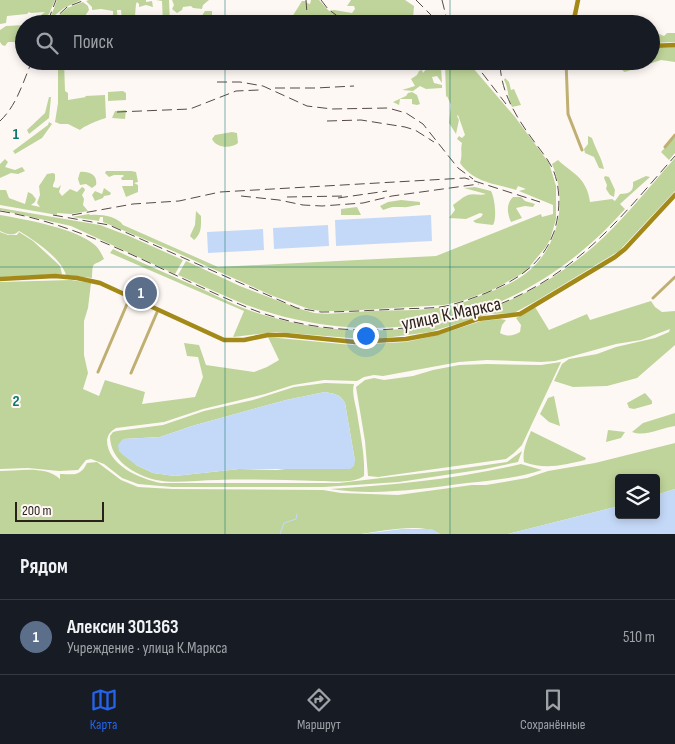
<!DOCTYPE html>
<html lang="ru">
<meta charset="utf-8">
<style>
body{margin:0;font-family:"Sofia Sans Condensed",sans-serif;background:#242831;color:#f1f3f6}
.controls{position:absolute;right:15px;bottom:15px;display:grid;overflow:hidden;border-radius:5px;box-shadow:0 2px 8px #0003}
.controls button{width:45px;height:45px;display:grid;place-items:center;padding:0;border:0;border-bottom:1px solid #363941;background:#171b24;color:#f1f3f6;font:25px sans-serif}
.scale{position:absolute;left:15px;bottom:12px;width:89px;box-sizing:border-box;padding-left:5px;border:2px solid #2b211b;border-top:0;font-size:14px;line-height:18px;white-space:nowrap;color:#2b211b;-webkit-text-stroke:4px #fef8f5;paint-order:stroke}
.you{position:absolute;left:365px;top:335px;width:18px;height:18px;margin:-12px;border:4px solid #fff;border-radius:50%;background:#1a73e8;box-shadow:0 0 0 8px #1a73e833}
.badge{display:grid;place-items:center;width:32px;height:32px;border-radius:50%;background:#2563eb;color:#fff;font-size:16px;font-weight:700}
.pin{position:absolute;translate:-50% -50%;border:2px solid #fff;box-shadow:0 1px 5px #0006}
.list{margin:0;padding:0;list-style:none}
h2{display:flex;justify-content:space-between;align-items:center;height:65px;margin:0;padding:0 20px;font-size:21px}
h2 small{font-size:16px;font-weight:400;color:#9ea1a6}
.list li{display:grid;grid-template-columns:32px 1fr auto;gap:15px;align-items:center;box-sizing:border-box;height:75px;padding:0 20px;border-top:1px solid #363941}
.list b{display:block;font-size:19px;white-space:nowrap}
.list p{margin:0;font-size:16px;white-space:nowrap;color:#9ea1a6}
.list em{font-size:16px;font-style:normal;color:#9ea1a6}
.icon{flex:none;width:28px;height:28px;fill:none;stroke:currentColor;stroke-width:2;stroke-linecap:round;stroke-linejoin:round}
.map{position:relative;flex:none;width:675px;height:534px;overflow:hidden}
.search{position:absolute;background:#171b24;box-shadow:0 2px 8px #0003;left:15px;right:15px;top:15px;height:55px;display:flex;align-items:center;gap:12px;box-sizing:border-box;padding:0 18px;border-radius:28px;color:#9ea1a6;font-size:19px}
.sheet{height:140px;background:#171b24}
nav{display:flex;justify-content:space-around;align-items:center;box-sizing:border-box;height:70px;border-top:1px solid #363941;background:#171b24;font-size:14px;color:#9ea1a6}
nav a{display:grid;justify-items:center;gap:2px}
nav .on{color:#2563eb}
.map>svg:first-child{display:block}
.green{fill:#bfd49a;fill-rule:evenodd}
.water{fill:#c4d9f8}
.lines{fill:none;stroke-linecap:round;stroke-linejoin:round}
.stream{stroke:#c4d9f8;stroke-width:1}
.minor{stroke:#c0af72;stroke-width:3}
.secondary{stroke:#a38918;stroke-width:4.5}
.rail{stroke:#554b46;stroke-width:1;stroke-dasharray:10 5;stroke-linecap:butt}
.grid{fill:none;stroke:#0f766e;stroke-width:1;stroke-opacity:0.55}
.labels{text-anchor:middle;stroke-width:4;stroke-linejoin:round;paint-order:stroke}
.street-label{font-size:19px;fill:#2b211b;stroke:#fef8f5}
.grid-label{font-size:16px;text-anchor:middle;font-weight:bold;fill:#0f766e;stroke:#fef8f5;stroke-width:4;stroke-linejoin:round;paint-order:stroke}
</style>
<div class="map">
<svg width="675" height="534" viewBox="0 0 675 534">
<rect width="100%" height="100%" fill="#fef8f5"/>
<!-- green -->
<path class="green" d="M0,0H55L49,14L45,17L41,15L45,12L31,13L29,12L27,14L7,16L6,23L0,24Z
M57,0H81L64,8L50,19Z
M89,0H146V2L152,1L153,7L146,5L139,7V4L137,2L136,4L135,16L132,20L122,21L121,10H117L118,24H103L109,23L113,19V11L101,9L92,10V7L86,1Z
M156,0H169L170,24H163L162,1Z
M172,0H209L203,5L202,9L193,8L191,6L183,7L182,10L177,13L172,9L174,5Z
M311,0H319L329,11L334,10L352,13L355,9L354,6H347L351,0H405L414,6L413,19L403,23L270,24L273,19L292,17L302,1H306L307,3L310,4Z
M83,2L88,6L89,10L85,16L86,23L94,24H50L67,8Z
M205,11H212V16L218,23L224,24H199V20Z
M24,25V45H20L19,42H8L5,46L2,45L0,42V30L6,26Z
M652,31L664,36L667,33H675V42L651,43Z
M675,47V62L661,60L625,72L623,71L621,67H605L602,61H651V48Z
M58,61H64L65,91L68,93V100L86,97L85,96L105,95L106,118C101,119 84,126 80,130L68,124H60L55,122L58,103Z
M222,61H227L229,65L234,63L246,62L244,69L222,70Z
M285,61H467L515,117L549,163L556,186V219L550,240L545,248L525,272L494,289L462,301L444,305L344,311H321L309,309L273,296L173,251L103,222V217H100L99,221L72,217L89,214L90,215C101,214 117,216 123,225L218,267L436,256L541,214L542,217L553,214V205L519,191L526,189L518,186L516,190C494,183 474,183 460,163C463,154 460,151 462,143L457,139L459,136L462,138L465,135L458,115L457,116L459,120L456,134L449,123L451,105L447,96L446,97L445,63H430V61L288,66L287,63Z
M474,61H497L483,69Z
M428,67H441L442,83L437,76L432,77L434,83L442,85V88L426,89L420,86L413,91L402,90L415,86L411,79L417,75L419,71L422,70L423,73Z
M505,78L509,82L511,90L514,89L521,105L512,107C507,98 509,88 504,80Z
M123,91L126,93V100L108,101V92Z
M412,92L417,95L420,104L417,105L412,104V99H400L399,105L393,102L406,96L408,93Z
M49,97H51L49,118L29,134L27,130L45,113Z
M126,110L125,119L112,118L115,111Z
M49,122L52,124L42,138L15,154L13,151L48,125Z
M232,132L237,133L238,143C231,149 216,148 212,139L215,135Z
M588,136L592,138C596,150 601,156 604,169L599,168L594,157L585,153L584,149L588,144Z
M675,137V153L669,160L661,152Z
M675,158V191L619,251L536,301L514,313L489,314L430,332L377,339L350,338L276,332L233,337L244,311L110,253L113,249C142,263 172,276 202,289C219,297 236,306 254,312C371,351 500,328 593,247C623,221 648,188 675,158Z
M5,159L8,162L5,167L15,170L22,167L25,171L18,174L11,173L0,178V164Z
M558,160C567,169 580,175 585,186C588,191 589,196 590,202L612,199L615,201L620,194C629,194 634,192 633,182L646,176L650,177L620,204L625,209C536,310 415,349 285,317C247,308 213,290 178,275L186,261L240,286L297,308L314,313C333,315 352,312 371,311C395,310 420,311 444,307C458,305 471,300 484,294C498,289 513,283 525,274C559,248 568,202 552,164Z
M106,171H131L136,172L138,182L134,183L138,185V192L126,197L122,186H133V180H122L121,178L124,176L123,175H114L109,177L105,173Z
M80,172C89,171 98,175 96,185L92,188L86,184L80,185L78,179Z
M53,173L55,174V180L53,185V187L58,188L61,185L59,192L62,196L70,189L77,192L82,187L84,188L85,190L82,195L84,199L83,205L88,211L71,214L57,213V215L0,205V190H6L9,198L25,204L28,192L32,194L36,199L35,202L31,205L40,207L37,203L40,195L39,186L47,174Z
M605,176L609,177L615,190L614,197L610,195L606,189L607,185L604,178Z
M475,187L491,191C495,198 497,219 493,225L476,223L473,221L481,217L483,214L480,213L466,219L449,218L455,210L453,205C456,203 464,196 468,195C474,193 480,196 486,194L464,188Z
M104,188L111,193L110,195L104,196L103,198L95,201L92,195L95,191L102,194Z
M513,197H521L525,201L535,204L533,207L525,206L516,208L522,218L511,222C507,213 506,204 513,197Z
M401,200L420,202V205C414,205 408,208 403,207C393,207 393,206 383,210L380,206L388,202Z
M357,207L361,215H341V209Z
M0,208L100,225L129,236L183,260L175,274L71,226L0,210Z
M196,211L201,216C201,226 202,233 194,240L190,236L195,225Z
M0,215C24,219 79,229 96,246C100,250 102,255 104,259C92,267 93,260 92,278L66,275C61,258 34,240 19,231C13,237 7,234 0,231Z
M0,232L8,235H17L19,232L33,241L57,263L60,266L62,274L0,277Z
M71,280L91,283L88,308L84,321V355L88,373L83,389L99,396L105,380L145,392L142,404L195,397L203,377L198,357L187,356L184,343L199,345L206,365L254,372L267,367L279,360L268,337L352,345L406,342L438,335L481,321L500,319L506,320L502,325L500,333C508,337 513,336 520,332L521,325L516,318L535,307L549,330L587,314L590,320L651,301L655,307L662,312L675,311V345L637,378L607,386L573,387L554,381L562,364L569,359L597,354L616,347L655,338L669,332L670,329L641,340L616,344L555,361L541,362L487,360L459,362L383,376L374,375L364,377L357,381L324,380L293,385L265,394L203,409L164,422L116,428C111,431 108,434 107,440C107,465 140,479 161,483H339L458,469L507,462L522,451L518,462L485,469L399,482L324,487H172L138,484L122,478L104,464L91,459L86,460L78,470L59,471L28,468L0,469V282Z
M561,362L522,445L514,453L506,459L378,477L368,476L365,441L356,387L365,380L374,378L384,380L413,376L433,370L459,365L487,364L541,365Z
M325,383L354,384C351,394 357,408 358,419C361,438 365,457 364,476C353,484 332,481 319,481C285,480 251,479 217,480C197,480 175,484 156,480C135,475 110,461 110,436L113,432L117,431L163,425L204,411L253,400L294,387ZM325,392C335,394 340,394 345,403L355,461L277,470L239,469L175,476L153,473L136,465L123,439L160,437L192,426L286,400Z
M645,393L652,401V404L634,409L629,408L627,403Z
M554,396L560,426L549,422L540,414L548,398Z
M675,413V426C661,428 646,437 632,432L643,423Z
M608,430L625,432L621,438L606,442Z
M531,431L586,458L585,460C564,465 545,470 524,462C522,451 527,441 531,431Z
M675,443V489L656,495V478H619V506L508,534H440C422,522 383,531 361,534H0V471C18,471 46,465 60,479V474C74,474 80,477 87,463L97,462L121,480L138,487L173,489L323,490L341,493L398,495L472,485H486L527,478L548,471L595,463Z
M521,464L542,470C518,478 493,480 467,483C422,489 375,496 330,489C393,485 458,479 521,464Z"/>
<!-- water -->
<path class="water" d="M431,215L432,241L336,246L335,220Z
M328,225L329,246L274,249L273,228Z
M263,229L264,250L208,253L207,232Z
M325,392C335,394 340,394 345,403L355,461L354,466L350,469H239L175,476L153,473L136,465L123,455L119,451L118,445L123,439L160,437L192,426L286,400Z
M675,489V534H508L619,506V515H656V495Z
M402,529H432L440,534H361Z"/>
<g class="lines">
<!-- stream -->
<path class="stream" d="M280,534L284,523L296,519L297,514"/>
<!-- minor -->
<path class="minor" d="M566,61L568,114L582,150
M665,147L675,135
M653,298L675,277
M98,372L130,297
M131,373L158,310"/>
<!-- secondary -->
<path class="secondary" d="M573,24L578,0
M651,46L675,45
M0,279L55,276L77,278L100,283L224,340H244L268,335H285L355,342L406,339L438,333L478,319L520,314L615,257L625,249L675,195"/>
<!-- rail -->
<path class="rail" d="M306,0L307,14
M321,0L328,9L348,24
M416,0L440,24
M442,0L448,24
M48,21L56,0
M49,24L67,7L85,0
M473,61L506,104
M217,82H240L263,86L307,106L332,109L388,108L406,113L423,124L458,168L473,179
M275,88H316L354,86
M117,112L190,109L236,91L259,90
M0,121C17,105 23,82 32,61
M327,121L361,120L405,127L415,130L434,142
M241,196L279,200L303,205L322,206L363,203L392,196L479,184
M287,197L345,196
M338,198L387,191
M0,211C90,226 167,275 251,309C353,349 486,331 572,262C611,232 642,193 675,156
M53,215L109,225L297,308L321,312C347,312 374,310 401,309C416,308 431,309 446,306C460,303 473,298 486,293C517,280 542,265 554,232C560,213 561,191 554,172C549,160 541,151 533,140C516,117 500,91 500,61
M72,215L133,204L179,201L220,192L465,178L540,202"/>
</g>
<!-- grid -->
<path class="grid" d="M225,0V24M450,0V24M225,61V534M450,61V534M0,267H675"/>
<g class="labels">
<!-- street labels -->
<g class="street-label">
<text transform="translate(451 313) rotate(-12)" y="7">улица К.Маркса</text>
</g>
</g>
<g class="grid-label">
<text x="16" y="139">1</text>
<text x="16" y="406">2</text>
</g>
</svg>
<div class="controls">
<button><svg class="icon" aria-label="layers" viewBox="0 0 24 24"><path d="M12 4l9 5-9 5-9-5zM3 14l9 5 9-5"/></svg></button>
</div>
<div class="scale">200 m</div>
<div class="you"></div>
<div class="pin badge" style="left:141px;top:293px;background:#5c6f8a">1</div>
<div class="search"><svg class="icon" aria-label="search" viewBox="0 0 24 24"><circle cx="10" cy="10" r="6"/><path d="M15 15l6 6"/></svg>Поиск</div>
</div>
<section class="sheet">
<h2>Рядом<small></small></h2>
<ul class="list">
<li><span class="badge" style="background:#5c6f8a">1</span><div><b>Алексин 301363</b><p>Учреждение · улица К.Маркса</p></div><em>510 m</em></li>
</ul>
</section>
<nav>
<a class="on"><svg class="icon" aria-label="map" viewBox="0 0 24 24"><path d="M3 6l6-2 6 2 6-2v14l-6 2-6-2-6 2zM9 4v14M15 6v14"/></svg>Карта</a>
<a><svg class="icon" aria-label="directions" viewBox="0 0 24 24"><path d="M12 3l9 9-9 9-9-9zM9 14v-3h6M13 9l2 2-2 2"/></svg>Маршрут</a>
<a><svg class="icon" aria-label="saved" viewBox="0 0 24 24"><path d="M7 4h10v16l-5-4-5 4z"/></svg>Сохранённые</a>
</nav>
